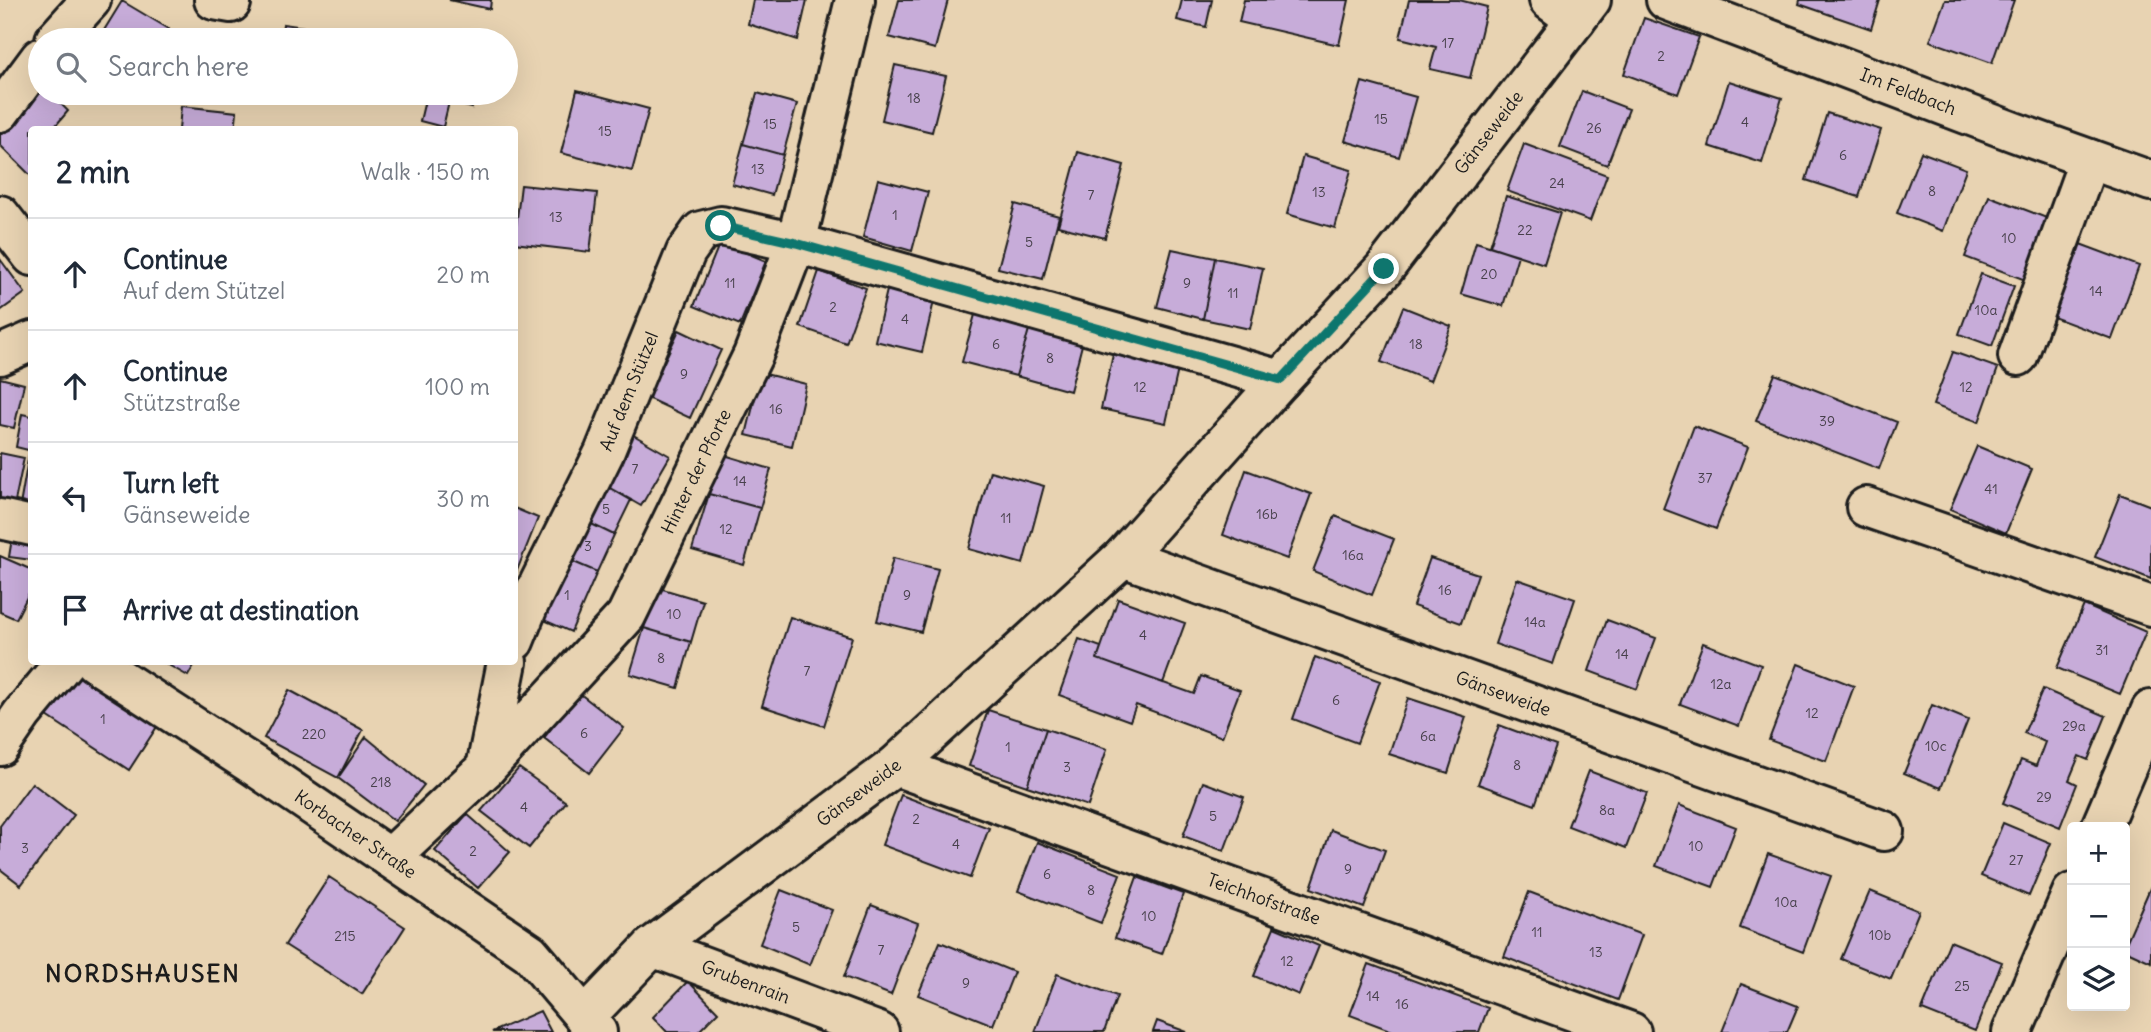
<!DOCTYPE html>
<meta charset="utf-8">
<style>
body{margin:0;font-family:Delius,sans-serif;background:#f2f2f3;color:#1f2937}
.controls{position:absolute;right:21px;bottom:21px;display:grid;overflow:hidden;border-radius:7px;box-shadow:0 7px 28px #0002}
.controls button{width:63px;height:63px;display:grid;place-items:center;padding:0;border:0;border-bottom:2px solid #e0e1e3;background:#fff;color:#1f2937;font:35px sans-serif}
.stop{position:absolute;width:21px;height:21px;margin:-16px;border:5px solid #0f766e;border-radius:50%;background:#fff}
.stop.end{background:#0f766e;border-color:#fff;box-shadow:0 2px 7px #0008}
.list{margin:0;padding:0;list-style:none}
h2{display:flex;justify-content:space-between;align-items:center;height:91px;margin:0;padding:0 28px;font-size:30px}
h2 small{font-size:23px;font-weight:400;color:#747a83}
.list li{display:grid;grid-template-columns:46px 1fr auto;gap:21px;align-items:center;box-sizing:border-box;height:112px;padding:0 28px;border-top:2px solid #e0e1e3}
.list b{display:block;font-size:26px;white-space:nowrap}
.list p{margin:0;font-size:23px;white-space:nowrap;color:#747a83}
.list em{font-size:23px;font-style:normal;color:#747a83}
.icon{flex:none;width:38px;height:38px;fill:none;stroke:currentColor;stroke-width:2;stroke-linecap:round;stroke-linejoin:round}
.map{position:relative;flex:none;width:2151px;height:1032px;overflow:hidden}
.search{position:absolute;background:#fff;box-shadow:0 7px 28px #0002;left:28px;top:28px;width:490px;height:77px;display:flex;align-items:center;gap:18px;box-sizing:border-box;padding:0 24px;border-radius:38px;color:#747a83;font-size:26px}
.panel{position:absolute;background:#fff;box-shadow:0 7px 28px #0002;left:28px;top:126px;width:490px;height:539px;border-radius:7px}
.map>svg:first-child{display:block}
.building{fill:#c7acd9;stroke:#1c1c1c;stroke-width:2}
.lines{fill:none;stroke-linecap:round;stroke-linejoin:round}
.minor-casing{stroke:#1c1c1c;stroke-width:44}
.minor{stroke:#e8d3b2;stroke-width:38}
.route{stroke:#0f766e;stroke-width:9}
.labels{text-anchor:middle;stroke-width:6;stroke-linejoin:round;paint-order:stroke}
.number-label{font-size:14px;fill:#47404b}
.street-label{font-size:18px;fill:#1c1c1c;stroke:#e8d3b2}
.district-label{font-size:24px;font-weight:bold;letter-spacing:2px;fill:#1c1c1c;stroke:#e8d3b2}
</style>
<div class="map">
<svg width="2151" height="1032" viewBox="0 0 2151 1032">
<rect width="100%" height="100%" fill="#e8d3b2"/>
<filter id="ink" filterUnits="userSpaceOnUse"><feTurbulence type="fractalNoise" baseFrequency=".0143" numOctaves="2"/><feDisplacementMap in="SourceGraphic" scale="14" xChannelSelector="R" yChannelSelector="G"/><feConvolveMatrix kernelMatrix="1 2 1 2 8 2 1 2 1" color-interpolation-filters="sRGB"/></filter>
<g filter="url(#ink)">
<!-- building -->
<path class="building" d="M449,0H491L490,9Z
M753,0H807L798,40L748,24Z
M899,0H948L935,49L889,37Z
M1182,0H1212L1206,27L1177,20Z
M1244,0H1349L1339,45L1239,22Z
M1409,0H1459L1487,7L1470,78L1430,69L1436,47L1400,38Z
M1800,0H1880L1871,29L1799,4Z
M1945,0H2014L1992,63L1930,41Z
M122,1L169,29L162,40H98Z
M1644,18L1699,37L1678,94L1624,74Z
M283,24L348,33L347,40H281Z
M895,65L946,76L932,132L882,120Z
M1729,81L1782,98L1762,163L1709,146Z
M1362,82L1416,97L1399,157L1345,141Z
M40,83V93H50L68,111L52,130H32V177L0,145V132Z
M577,90L649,109L632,171L561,153Z
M1582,91L1629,109L1607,165L1560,147Z
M427,93H476L472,108L426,96Z
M757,93L797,104L783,155L743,144Z
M426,96L449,102L443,127L420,121Z
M181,106L237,112L235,130H179Z
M1827,113L1881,130L1859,197L1806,180Z
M743,144L783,155L772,195L732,184Z
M1524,144L1607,175L1590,221L1507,191Z
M1078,152L1124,165L1105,238L1058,226Z
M1921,152L1966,169L1943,231L1897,213Z
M1303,156L1351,170L1335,228L1287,214Z
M878,179L928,192L912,251L863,237Z
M521,185L597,193L590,252L514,243Z
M1506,196L1560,213L1544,264L1490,246Z
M1989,196L2052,220L2028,281L1965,257Z
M1015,204L1059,216L1043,279L998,268Z
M720,242L766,261L740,325L694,306Z
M1476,242L1518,255L1503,306L1461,294Z
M2080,244L2139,266L2112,339L2053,317Z
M1172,249L1215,258L1203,319L1157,307Z
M1215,258L1263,268L1250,329L1203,319Z
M0,259L25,293L0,311Z
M819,271L866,288L846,343L800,327Z
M1981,274L2014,286L1992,346L1959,334Z
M888,286L935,297L922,352L875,341Z
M1403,307L1451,326L1430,381L1381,362Z
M976,311L1030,326L1016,376L962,362Z
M1030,326L1083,341L1070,391L1016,376Z
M679,330L721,350L690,418L647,398Z
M1114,350L1179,365L1166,423L1101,409Z
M1953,352L1998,368L1979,422L1933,405Z
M761,373L806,384L792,446L746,435Z
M1775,374L1897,422L1879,469L1756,421Z
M0,378L24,384L14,428L0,425Z
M22,414L32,416V451L16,447Z
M1694,426L1748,447L1716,529L1663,509Z
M630,433L670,456L641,506L601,483Z
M1977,446L2032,469L2006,533L1950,509Z
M0,453L24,458L13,511L0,508Z
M29,454H32V520L18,517Z
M721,454L771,469L760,508L709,494Z
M1246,470L1311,494L1287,559L1223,535Z
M990,471L1044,486L1023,564L969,549Z
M601,483L631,500L614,535L581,519Z
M709,494L760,508L744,565L692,550Z
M2120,494L2151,506V579L2095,557Z
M514,508L538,518L514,578Z
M1335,516L1394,539L1372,595L1313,571Z
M581,519L614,535L597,572L562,557Z
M13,532L32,535V560L9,557Z
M0,556L32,570V587L16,619L0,612Z
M562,557L597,572L571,632L537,617Z
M893,558L938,569L921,632L877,621Z
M1430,558L1478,574L1461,623L1413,606Z
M1517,579L1575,599L1553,664L1495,644Z
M656,587L703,601L691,642L644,628Z
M1118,599L1185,623L1163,683L1097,659Z
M2084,605L2146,632L2120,694L2057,668Z
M790,617L852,637L824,726L762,706Z
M1607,620L1656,638L1637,689L1589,671Z
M644,628L691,642L678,688L630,674Z
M1079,639L1101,647L1097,659L1194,694L1201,676L1240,690L1222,737L1136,705L1130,721L1059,695Z
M1703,643L1761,665L1739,726L1680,704Z
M1315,657L1380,681L1357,743L1293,719Z
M163,662H196L188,676Z
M1798,664L1854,686L1826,761L1769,740Z
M77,668L160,722L129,770L47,716Z
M2043,689L2106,716L2088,760L2079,756L2069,780L2077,784L2060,827L2003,803L2021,760L2036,766L2045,742L2024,733Z
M289,690L363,730L338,778L264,738Z
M579,693L624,728L589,773L544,738Z
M1408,698L1466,717L1448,773L1389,754Z
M1932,705L1968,720L1941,788L1904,773Z
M988,710L1046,729L1027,786L969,766Z
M1499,725L1556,746L1535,805L1478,784Z
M1046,729L1107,749L1088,806L1027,786Z
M366,737L424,785L395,821L338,778Z
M519,768L566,802L529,848L481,811Z
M1589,771L1647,793L1626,848L1568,826Z
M1203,782L1244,797L1224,851L1183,836Z
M32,783L74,815L21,885L0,869V826Z
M901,795L989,828L970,878L882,845Z
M1679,805L1736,827L1713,887L1656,866Z
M467,814L510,852L478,888L435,851Z
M2003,823L2051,843L2029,896L1981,876Z
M1331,830L1385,850L1364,908L1311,888Z
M1037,842L1120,874L1101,923L1018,891Z
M1768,854L1831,876L1803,952L1740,928Z
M329,877L405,927L362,994L285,945Z
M1137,877L1183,894L1162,954L1115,938Z
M2151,886V962L2125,950V945Z
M781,890L832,910L810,965L760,944Z
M1870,891L1919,911L1891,979L1841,959Z
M1529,892L1642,935L1618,1000L1504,957Z
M871,905L918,923L891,995L844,977Z
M1274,927L1319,946L1299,995L1254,976Z
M1950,941L2002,962L1975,1031L1922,1010Z
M940,942L1014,972L993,1025L918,995Z
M1369,964L1488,1008L1479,1032H1395L1350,1015Z
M1057,974L1117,996L1104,1032H1035Z
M688,981L718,1012L698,1032H667L653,1017Z
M1741,984L1798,1006L1787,1032H1722Z
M540,1011L551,1032H492Z
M1157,1021L1187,1032H1153Z"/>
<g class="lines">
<!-- minor casing -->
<g class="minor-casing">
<g id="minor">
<path d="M214,0L231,3"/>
<path d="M1549,0L1576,20"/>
<path id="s1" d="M1666,0L2014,132L2151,181"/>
<path d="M55,40L91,0"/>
<path d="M0,112L40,58"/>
<path d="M0,215L32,256"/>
<path d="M0,355L32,341"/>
<path d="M2018,356L2089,159"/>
<path d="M1866,507L2151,606"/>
<path d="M0,519L32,526"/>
<path id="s2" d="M1123,557L1884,831"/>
<path id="s3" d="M514,641L529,604L604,453L686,252L701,231L721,226L796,243L1281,380"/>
<path id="s4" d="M94,662L253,765L530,953L597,1032"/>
<path d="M0,746L22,714L65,662"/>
<path id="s5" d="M895,766L1631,1032"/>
<path d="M486,768L507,662"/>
<path d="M2101,827L2151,710"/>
<path id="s6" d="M390,858L486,768L626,616L753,355L796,243L855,0"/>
<path id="s7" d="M652,947L879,1032"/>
<path id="s8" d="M585,1017L652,947L895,766L1123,557L1281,380L1384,269L1591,0"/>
<path d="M2012,1032L2072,893"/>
</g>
</g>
<!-- minor -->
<use href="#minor" class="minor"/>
</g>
</g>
<g class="lines" filter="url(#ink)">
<!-- route -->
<path class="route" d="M721,226L796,243L1281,380L1384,269"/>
</g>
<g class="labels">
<!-- number labels -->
<g class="number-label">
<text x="1448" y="48">17</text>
<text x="1661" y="61">2</text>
<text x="914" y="103">18</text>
<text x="1381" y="124">15</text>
<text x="1745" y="127">4</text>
<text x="770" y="129">15</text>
<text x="1594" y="133">26</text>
<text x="605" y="136">15</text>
<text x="1843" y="160">6</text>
<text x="758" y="174">13</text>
<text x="1557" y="188">24</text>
<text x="1932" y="196">8</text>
<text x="1319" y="197">13</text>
<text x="1091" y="200">7</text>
<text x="895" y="220">1</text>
<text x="556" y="222">13</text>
<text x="1525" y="235">22</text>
<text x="2009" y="243">10</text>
<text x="1029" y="247">5</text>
<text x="1489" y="279">20</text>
<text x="730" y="288">11</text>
<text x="1187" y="288">9</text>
<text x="2096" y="296">14</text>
<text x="1233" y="298">11</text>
<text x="833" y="312">2</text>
<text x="1986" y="315">10a</text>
<text x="905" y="324">4</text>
<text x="996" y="349">6</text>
<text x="1416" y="349">18</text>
<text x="1050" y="363">8</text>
<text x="684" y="379">9</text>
<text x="1140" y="392">12</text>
<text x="1966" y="392">12</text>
<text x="776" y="414">16</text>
<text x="1827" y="426">39</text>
<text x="635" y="474">7</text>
<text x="1705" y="483">37</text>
<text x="740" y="486">14</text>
<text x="1991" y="494">41</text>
<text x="606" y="514">5</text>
<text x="1267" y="519">16b</text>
<text x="1006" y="523">11</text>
<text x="726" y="534">12</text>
<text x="588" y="551">3</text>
<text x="1353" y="560">16a</text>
<text x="1445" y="595">16</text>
<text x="567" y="600">1</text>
<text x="907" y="600">9</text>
<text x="674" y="619">10</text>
<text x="1535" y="627">14a</text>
<text x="1143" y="640">4</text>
<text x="2102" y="655">31</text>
<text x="1622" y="659">14</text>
<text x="661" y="663">8</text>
<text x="807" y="676">7</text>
<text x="1721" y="689">12a</text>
<text x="1336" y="705">6</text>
<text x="1812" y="718">12</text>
<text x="103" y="724">1</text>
<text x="2074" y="731">29a</text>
<text x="584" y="738">6</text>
<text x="314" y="739">220</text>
<text x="1428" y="741">6a</text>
<text x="1936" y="751">10c</text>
<text x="1008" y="752">1</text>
<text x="1517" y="770">8</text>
<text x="1067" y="772">3</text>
<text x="381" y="787">218</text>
<text x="2044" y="802">29</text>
<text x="524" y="812">4</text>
<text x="1607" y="815">8a</text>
<text x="1213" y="821">5</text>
<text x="916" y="824">2</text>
<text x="956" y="849">4</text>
<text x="1696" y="851">10</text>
<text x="25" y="853">3</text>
<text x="473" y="856">2</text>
<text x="2016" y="865">27</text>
<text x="1348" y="874">9</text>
<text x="1047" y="879">6</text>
<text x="1091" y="895">8</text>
<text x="1786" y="907">10a</text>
<text x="1149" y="921">10</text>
<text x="796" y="932">5</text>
<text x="1537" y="937">11</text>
<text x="1880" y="940">10b</text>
<text x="345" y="941">215</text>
<text x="881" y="955">7</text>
<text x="1596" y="957">13</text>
<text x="1287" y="966">12</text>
<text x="966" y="988">9</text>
<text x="1962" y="991">25</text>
<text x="1373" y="1001">14</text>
<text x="1402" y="1009">16</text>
</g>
<!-- street labels -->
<g class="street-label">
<text dy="6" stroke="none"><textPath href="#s1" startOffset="259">Im Feldbach</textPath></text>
<text dy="6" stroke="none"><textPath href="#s8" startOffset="1270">Gänseweide</textPath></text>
<text dy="6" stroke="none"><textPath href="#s3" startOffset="275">Auf dem Stützel</textPath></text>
<text dy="6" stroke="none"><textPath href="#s6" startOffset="499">Hinter der Pforte</textPath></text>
<text dy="6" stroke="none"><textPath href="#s2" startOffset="404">Gänseweide</textPath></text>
<text dy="6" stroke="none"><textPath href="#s8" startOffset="355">Gänseweide</textPath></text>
<text dy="6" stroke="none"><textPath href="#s4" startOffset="313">Korbacher Straße</textPath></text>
<text dy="6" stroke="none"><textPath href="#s5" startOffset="392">Teichhofstraße</textPath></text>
<text dy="6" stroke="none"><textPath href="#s7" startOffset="100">Grubenrain</textPath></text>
</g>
<!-- district labels -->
<g class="district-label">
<text x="143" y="982">NORDSHAUSEN</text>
</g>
</g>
</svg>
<div class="controls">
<button>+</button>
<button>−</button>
<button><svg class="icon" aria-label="layers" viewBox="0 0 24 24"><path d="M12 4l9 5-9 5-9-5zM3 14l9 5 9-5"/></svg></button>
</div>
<div class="stop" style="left:721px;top:226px"></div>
<div class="stop end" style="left:1384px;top:269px"></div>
<div class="search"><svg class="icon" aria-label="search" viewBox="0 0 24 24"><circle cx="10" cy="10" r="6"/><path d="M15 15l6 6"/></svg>Search here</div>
<section class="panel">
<h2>2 min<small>Walk · 150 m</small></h2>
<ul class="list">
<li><svg class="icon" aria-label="ahead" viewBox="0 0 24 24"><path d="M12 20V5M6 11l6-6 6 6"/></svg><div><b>Continue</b><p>Auf dem Stützel</p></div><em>20 m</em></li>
<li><svg class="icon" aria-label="ahead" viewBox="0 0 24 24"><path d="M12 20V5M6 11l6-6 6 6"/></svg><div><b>Continue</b><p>Stützstraße</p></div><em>100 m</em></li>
<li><svg class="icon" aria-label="left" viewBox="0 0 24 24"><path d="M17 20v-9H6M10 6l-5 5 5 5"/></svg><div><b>Turn left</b><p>Gänseweide</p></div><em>30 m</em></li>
<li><svg class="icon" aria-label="arrive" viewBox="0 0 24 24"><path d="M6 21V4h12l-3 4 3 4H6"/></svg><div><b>Arrive at destination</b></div></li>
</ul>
</section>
</div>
